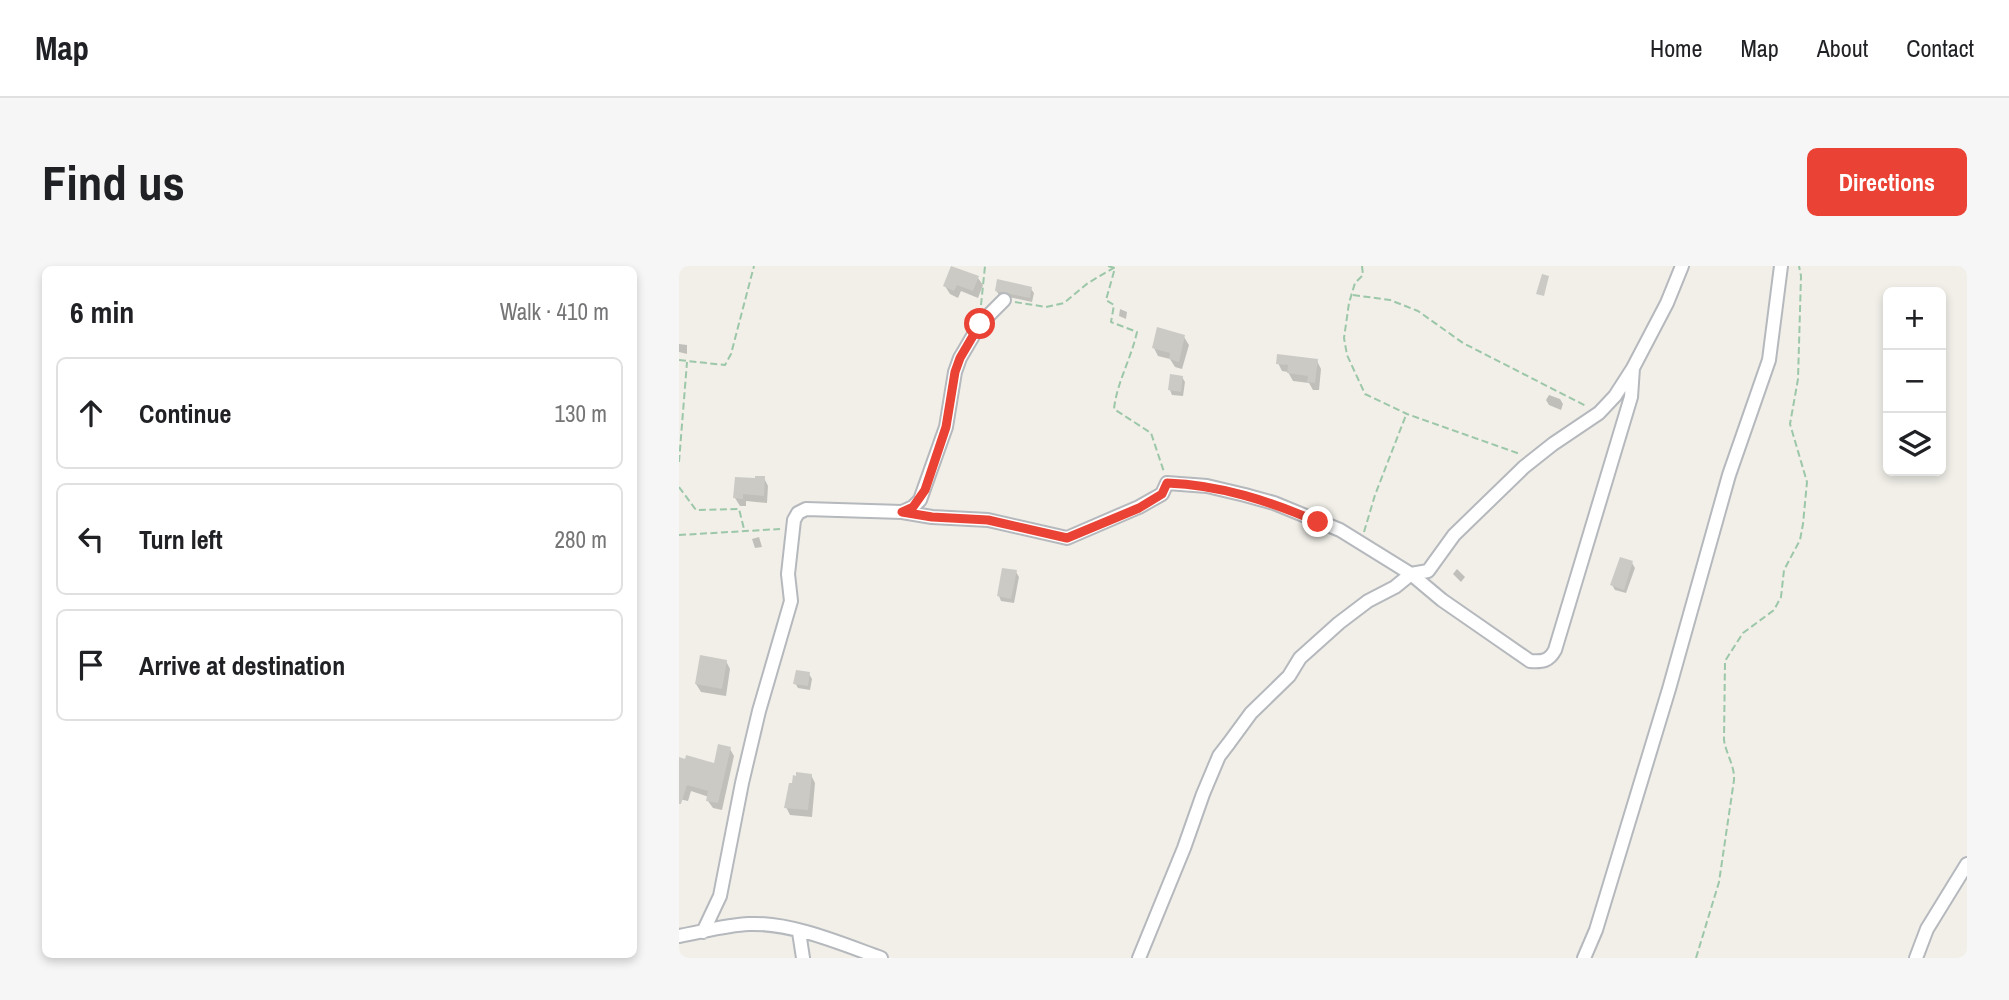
<!DOCTYPE html>
<meta charset="utf-8">
<style>
body{margin:0;font-family:"Archivo Narrow",sans-serif;background:#f6f6f6;color:#202124}
.controls{position:absolute;right:21px;top:21px;display:grid;overflow:hidden;border-radius:10px;box-shadow:0 4px 10px #0003}
.controls button{width:63px;height:63px;display:grid;place-items:center;padding:0;border:0;border-bottom:2px solid #e0e0e0;background:#fff;color:#202124;font:35px sans-serif}
.stop{position:absolute;width:21px;height:21px;margin:-16px;border:5px solid #ea4335;border-radius:50%;background:#fff}
.stop.end{background:#ea4335;border-color:#fff;box-shadow:0 2px 7px #0008}
.list{margin:0;padding:0;list-style:none}
h2{display:flex;justify-content:space-between;align-items:center;height:91px;margin:0;padding:0 28px;font-size:30px}
h2 small{font-size:23px;font-weight:400;color:#757577}
.list li{display:grid;grid-template-columns:46px 1fr auto;gap:21px;align-items:center;box-sizing:border-box;height:112px;margin:0 14px 14px;padding:0 14px;border:2px solid #e0e0e0;border-radius:10px}
.list b{display:block;font-size:26px;white-space:nowrap}
.list em{font-size:23px;font-style:normal;color:#757577}
.icon{flex:none;width:38px;height:38px;fill:none;stroke:currentColor;stroke-width:2;stroke-linecap:round;stroke-linejoin:round}
.map{position:relative;flex:none;width:1288px;height:692px;overflow:hidden;border-radius:10px}
header{display:flex;align-items:center;gap:42px;box-sizing:border-box;height:98px;padding:0 35px;background:#fff;border-bottom:2px solid #e0e0e0}
header strong{font-size:33px}
nav{display:flex;gap:38px;margin-inline-start:auto;font-size:24px}
.intro{display:flex;align-items:center;justify-content:space-between;box-sizing:border-box;height:168px;padding:0 42px}
h1{margin:0;font-size:49px}
.button{padding:18px 32px;border-radius:10px;background:#ea4335;color:#fff;font-size:24px;font-weight:700}
main{display:flex;gap:42px;padding:0 42px}
aside{flex:1;background:#fff;border-radius:10px;box-shadow:0 4px 10px #0003}
.map>svg:first-child{display:block}
.shadow{fill:#0003}
.building{fill:#cccac5}
.lines{fill:none;stroke-linecap:round;stroke-linejoin:round}
.minor-casing{stroke:#b5b8bc;stroke-width:16}
.path{stroke:#9cc7a9;stroke-width:2;stroke-dasharray:7 3.5;stroke-linecap:butt}
.minor{stroke:#fff;stroke-width:12}
.route{stroke:#ea4335;stroke-width:9}
</style>
<header>
<strong>Map</strong>
<nav><a>Home</a><a>Map</a><a>About</a><a>Contact</a></nav>
</header>
<div class="intro"><h1>Find us</h1><a class="button">Directions</a></div>
<main>
<aside>
<h2>6 min<small>Walk · 410 m</small></h2>
<ul class="list">
<li><svg class="icon" aria-label="ahead" viewBox="0 0 24 24"><path d="M12 20V5M6 11l6-6 6 6"/></svg><div><b>Continue</b></div><em>130 m</em></li>
<li><svg class="icon" aria-label="left" viewBox="0 0 24 24"><path d="M17 20v-9H6M10 6l-5 5 5 5"/></svg><div><b>Turn left</b></div><em>280 m</em></li>
<li><svg class="icon" aria-label="arrive" viewBox="0 0 24 24"><path d="M6 21V4h12l-3 4 3 4H6"/></svg><div><b>Arrive at destination</b></div></li>
</ul>
</aside>
<div class="map">
<svg width="1288" height="692" viewBox="0 0 1288 692">
<rect width="100%" height="100%" fill="#f1efe8"/>
<!-- shadow -->
<path class="shadow" d="M299,12L304,19L299,32L282,25L279,32L271,28L266,20Z
M352,23L355,27L353,36L320,29L317,24Z
M441,43L448,46L447,53L440,50Z
M505,71L510,79L503,103L496,101L491,93L479,90L475,82Z
M0,78L8,79V88L0,86Z
M638,95L642,103L640,124H634L630,117L614,115L609,106L603,105L599,97Z
M503,111L506,116L504,130L493,129L491,124Z
M870,129L881,133L884,138L882,144L870,139L867,134Z
M85,212L89,220L88,237L67,235V240H61L56,232Z
M80,271L83,281L76,282L73,273Z
M953,297L956,302L947,327L936,324L933,319Z
M778,303L786,311L782,316L774,308Z
M337,306L340,311L335,337L322,335L320,330Z
M47,395L51,403L47,430L22,426L17,418Z
M130,408L133,413L131,424L119,422L116,417Z
M51,483L55,490L43,544L34,542L29,535L30,531L12,525L9,535L0,533V493L36,499Z
M132,509L136,517L133,551L111,549L107,541Z"/>
<!-- building -->
<path class="building" d="M272,0L300,10L294,25L278,19L275,25L264,20Z
M863,8L870,10L865,30L857,28Z
M318,13L353,21L351,32L316,25Z
M478,61L506,69L500,96L490,93L491,87L473,82Z
M598,88L639,93L636,117L628,116L629,110L608,107L609,99L597,98Z
M491,108L504,110L502,126L489,124Z
M76,210H86L85,230L64,228V233L54,232L56,211L76,212Z
M941,291L954,295L945,324L931,319Z
M323,302L338,304L332,333L318,330Z
M21,389L48,394L43,423L16,418Z
M117,404L131,406L129,420L114,418Z
M39,478L52,481L39,537L27,535L29,525L8,519L2,538H0V491L6,493L7,489L35,497Z
M117,506L133,508L129,544L105,542L110,517H113L114,509L117,510Z"/>
<g class="lines">
<!-- minor casing -->
<g class="minor-casing">
<path id="minor" d="M223,246L253,251L309,254L388,272L460,241L483,228L488,217L528,220L566,229L595,237L661,264L732,308L763,334L851,395C864,396 870,395 876,384L952,131L954,102
M24,666L41,630L63,517L80,445L112,335L109,308L115,254L119,247L127,243L223,246L234,241L241,234L267,161L276,106L281,92L301,58L325,34
M120,666L124,692
M0,670C23,666 46,659 70,658C112,656 163,678 202,692
M460,692L505,582L524,528L540,490L550,477L572,447L610,410L621,392L660,357L689,335L716,321L732,308L749,305L775,269L845,201L874,178L920,147L936,130L954,102L988,37L1003,0
M905,692L917,664L990,423L1050,209L1090,94L1102,0
M1237,692L1248,663L1288,598"/>
</g>
<!-- path -->
<path class="path" d="M429,0L436,2L427,34L435,39L432,56L458,66C452,93 438,116 435,143L472,167L485,206
M683,0L684,9L676,17L670,37L665,72L668,89L686,128L728,148L841,188
M674,29L711,34L739,45L784,77L907,140
M336,36L367,41L385,37L409,17L438,0
M302,39L306,0
M0,94L46,99L52,88L75,0
M0,196L8,96
M0,221L17,244L60,243L65,263
M685,266L696,229L727,149
M0,269L101,263
M1017,692L1040,616L1055,514C1056,500 1047,488 1045,474L1046,395L1064,367L1095,344L1102,331L1105,304L1121,274L1124,258L1128,216L1111,158L1119,113L1122,10L1120,0"/>
<!-- minor -->
<use href="#minor" class="minor"/>
</g>
<g class="lines">
<!-- route -->
<path class="route" d="M301,58L281,92L276,106L267,161L246,224L234,241L223,246L253,251L309,254L388,272L460,242L483,228L488,217C542,219 590,235 639,256"/>
</g>
</svg>
<div class="controls">
<button>+</button>
<button>−</button>
<button><svg class="icon" aria-label="layers" viewBox="0 0 24 24"><path d="M12 4l9 5-9 5-9-5zM3 14l9 5 9-5"/></svg></button>
</div>
<div class="stop" style="left:301px;top:58px"></div>
<div class="stop end" style="left:639px;top:256px"></div>
</div>
</main>
